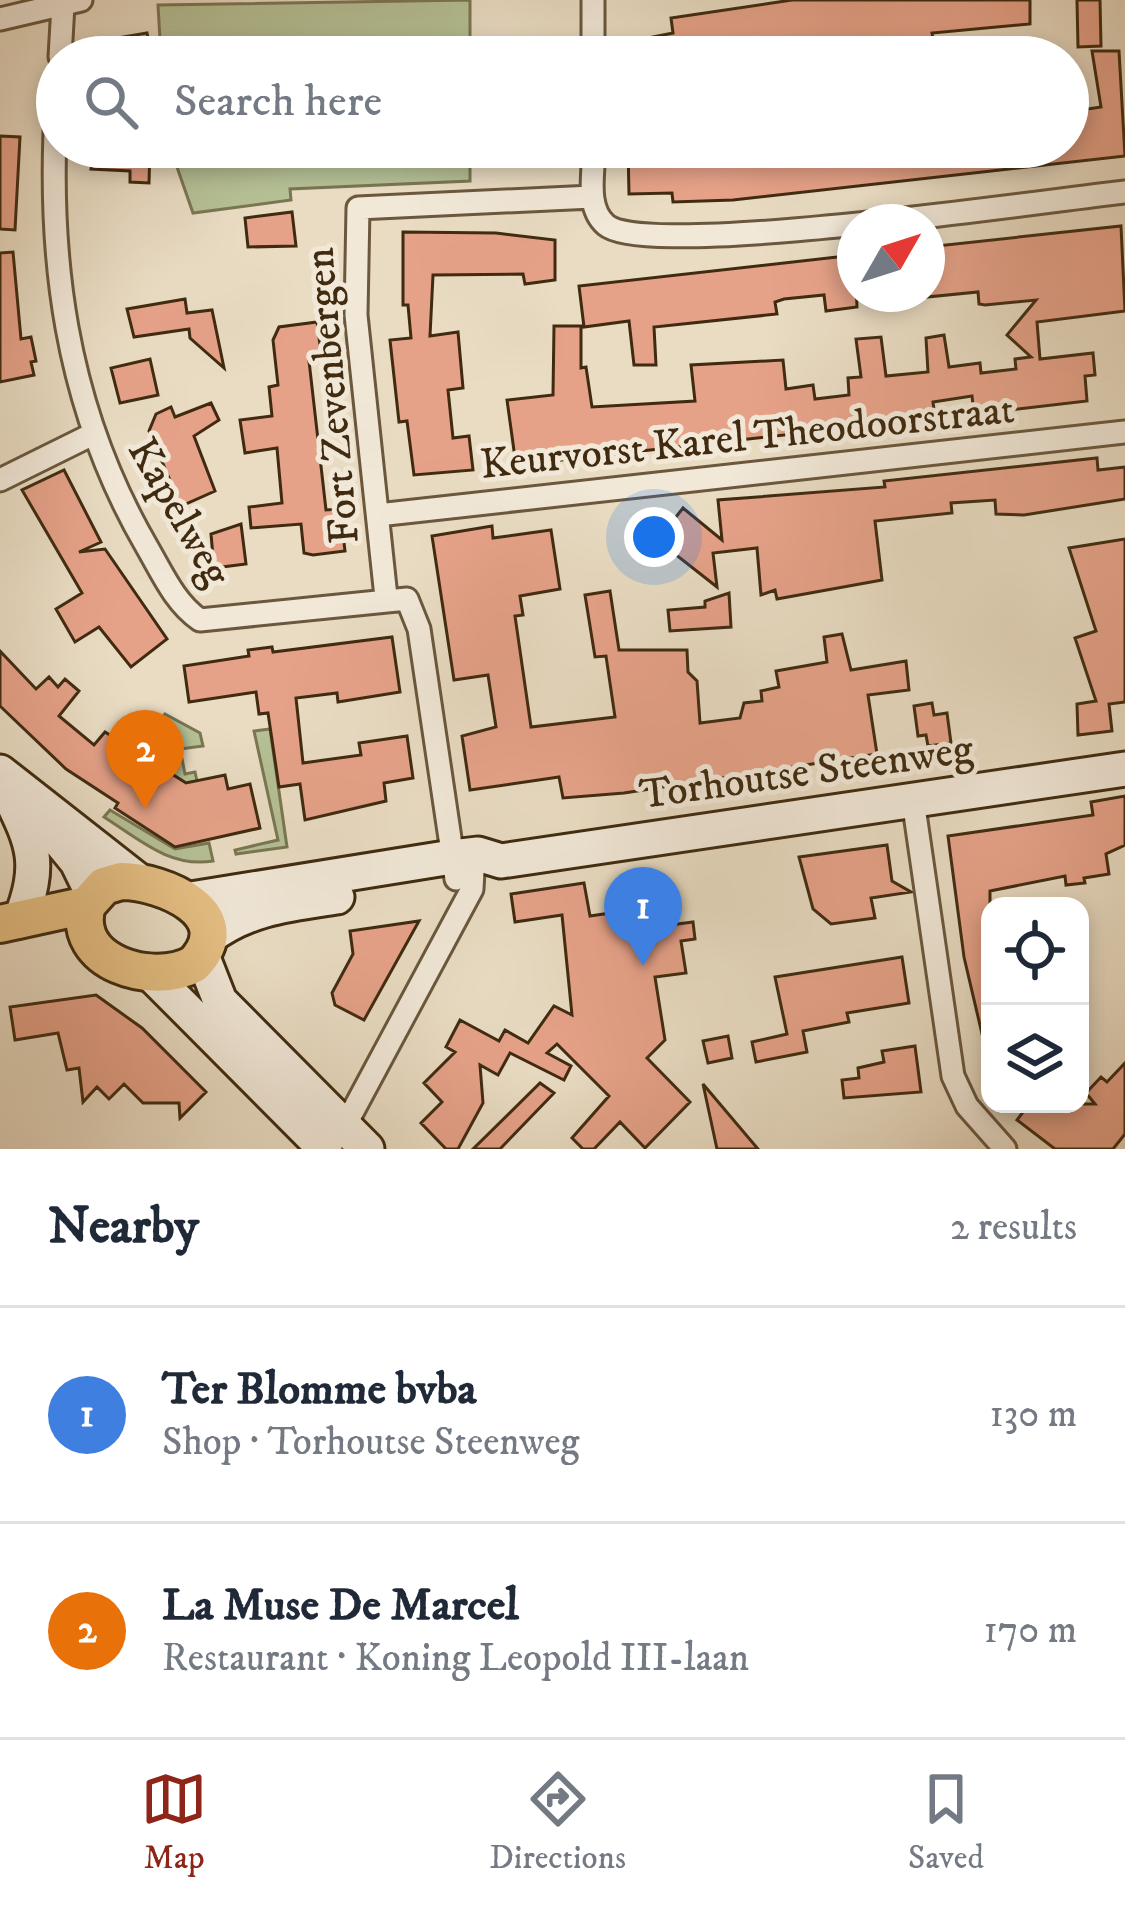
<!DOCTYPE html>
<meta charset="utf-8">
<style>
body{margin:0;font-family:"IM FELL DW Pica",serif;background:#f6f6f7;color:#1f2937}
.controls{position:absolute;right:36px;bottom:36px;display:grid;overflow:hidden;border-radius:24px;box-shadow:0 6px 18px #0003}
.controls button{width:108px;height:108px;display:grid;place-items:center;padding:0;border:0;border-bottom:3px solid #e0e1e3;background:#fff;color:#1f2937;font:60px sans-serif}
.compass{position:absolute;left:837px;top:204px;width:108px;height:108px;border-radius:50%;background:#fff;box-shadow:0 6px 18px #0003;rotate:51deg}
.you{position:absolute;left:654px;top:537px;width:42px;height:42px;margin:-30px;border:9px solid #fff;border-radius:50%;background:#1a73e8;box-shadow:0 0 0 18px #1a73e833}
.badge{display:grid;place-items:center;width:78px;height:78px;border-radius:50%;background:#8f2418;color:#fff;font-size:39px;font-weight:700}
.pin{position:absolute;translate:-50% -99px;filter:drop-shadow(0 3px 6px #0008)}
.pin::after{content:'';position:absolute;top:63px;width:42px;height:36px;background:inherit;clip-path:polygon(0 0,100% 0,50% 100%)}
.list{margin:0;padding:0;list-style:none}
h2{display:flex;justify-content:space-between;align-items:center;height:156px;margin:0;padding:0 48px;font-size:51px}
h2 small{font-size:39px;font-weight:400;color:#747a83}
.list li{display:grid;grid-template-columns:78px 1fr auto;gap:36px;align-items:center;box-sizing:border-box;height:216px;padding:0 48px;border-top:3px solid #e0e1e3}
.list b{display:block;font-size:45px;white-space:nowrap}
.list p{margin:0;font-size:39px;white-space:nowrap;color:#747a83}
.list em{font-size:39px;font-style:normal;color:#747a83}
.icon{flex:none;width:66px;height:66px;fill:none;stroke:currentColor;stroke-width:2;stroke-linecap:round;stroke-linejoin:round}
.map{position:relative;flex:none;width:1125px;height:1149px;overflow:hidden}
.search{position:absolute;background:#fff;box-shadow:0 6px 18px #0003;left:36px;right:36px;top:36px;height:132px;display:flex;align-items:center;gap:30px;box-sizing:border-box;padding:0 42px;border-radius:66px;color:#747a83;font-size:45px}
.sheet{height:588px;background:#fff}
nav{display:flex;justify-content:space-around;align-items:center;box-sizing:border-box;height:168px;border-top:3px solid #e0e1e3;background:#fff;font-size:33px;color:#747a83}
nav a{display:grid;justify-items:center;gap:6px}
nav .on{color:#8f2418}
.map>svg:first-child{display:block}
.green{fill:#b5c095;stroke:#7a7652;stroke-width:3}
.building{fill:#e6a289;stroke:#402b10;stroke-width:3}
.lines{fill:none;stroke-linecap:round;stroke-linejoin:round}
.street-casing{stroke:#6a573d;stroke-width:27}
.secondary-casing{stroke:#402b10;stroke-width:39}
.primary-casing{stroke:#402b10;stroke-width:42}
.street{stroke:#f1e8d8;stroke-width:21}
.secondary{stroke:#f1e8d8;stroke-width:33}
.primary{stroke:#e4be82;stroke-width:36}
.labels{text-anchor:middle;stroke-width:10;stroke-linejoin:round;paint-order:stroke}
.street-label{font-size:42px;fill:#402b10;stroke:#f1e8d8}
</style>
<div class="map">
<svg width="1125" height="1149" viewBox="0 0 1125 1149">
<rect width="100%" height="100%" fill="#e9dcc3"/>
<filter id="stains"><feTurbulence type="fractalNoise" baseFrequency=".00167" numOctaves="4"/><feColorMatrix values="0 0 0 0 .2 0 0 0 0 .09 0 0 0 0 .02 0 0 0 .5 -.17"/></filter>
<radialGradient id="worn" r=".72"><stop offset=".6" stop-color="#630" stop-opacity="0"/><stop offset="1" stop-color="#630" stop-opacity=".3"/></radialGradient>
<!-- green -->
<path class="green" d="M470,0V57H161L158,5Z
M170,147H470V181L290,189L291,200L193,213Z
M165,714L200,733L203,746L180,749L185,774L195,772L197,781L186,783L147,758L120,800L108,792Z
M270,729L287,847L236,854L235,850L278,840L254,731Z
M110,810L175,849L209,843L213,861C170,868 140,840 104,817Z"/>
<!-- building -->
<path class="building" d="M792,0H1030V24L932,33L933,38L913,41L915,49L876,57H791L790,49L713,57H608V46L673,33L671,18Z
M1077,0H1100L1101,46L1078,47Z
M147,33L152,57H75L76,45Z
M495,40H525L526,57H497Z
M1092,51H1119L1125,156L733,200L673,202L672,193L629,194L628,147H674L675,165L718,164L717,147H759L761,165L802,161L801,153L815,151L814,147H844V153L888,147H1068V120L1082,119L1081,110L1101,107Z
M0,136L20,137L15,230L0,229Z
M95,147H150L149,183L130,182V171L91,169Z
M292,212L296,246L248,247L245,218Z
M1121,226L1125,311L1037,322L1040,359L1093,353L1095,375L1085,376L1087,401L974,414L972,396L933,402L935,418L516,465L507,400L553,395L554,326H581V368L586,367L592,407L695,401L691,365L783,360L786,389L813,385L815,399L849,395L848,378L861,377L856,339L881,337L886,376L928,372L926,338L944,335L949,367L980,363L981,373L1016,369L1015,359L1031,357L1007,335L1036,300L985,305L979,304L978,292L927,297V247Z
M403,232L496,233L555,240V280L525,284L523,274L433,275L430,336L458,332L463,388L448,390L453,438L469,436L473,470L414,475L407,421L399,422L390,340L411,338L408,305H403Z
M13,252L21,339L31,337L36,361L31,362L34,375L0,382V253Z
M855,255L857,307L826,311L824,295L784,299L775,302L777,314L654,327L656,365H634L629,321L584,327L579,286Z
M185,299L187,313L212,310L224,368L190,338L189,329L134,337L127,309Z
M317,322L322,360L309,361L326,510L340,509L345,551L313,555L304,553L301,524L251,528L249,507L282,503L277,448L245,453L240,420L272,416L269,387L278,385L273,340L279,327Z
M150,359L158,395L120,403L111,368Z
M211,403L219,420L194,436L215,491L168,512L155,484L169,478L149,431L156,414L171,407L175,417Z
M1097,458L1098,470L1125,467V499L1024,515L996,514L995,500L951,503L952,513L875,521L882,580L777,599L775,590L761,595L757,548L713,553L717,587L666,547L664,532L683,508L722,540L718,500L885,487L884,481Z
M64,470L101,542L79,552L105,549L167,639L131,667L99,627L75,642L56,609L82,593L22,490Z
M241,524L246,564L214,568L211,534Z
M492,526L493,538L551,530L560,589L520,596L523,615L515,616L531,727L615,717L606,656L595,657L585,595L610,591L619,650H687L688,672L697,681L700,723L740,718L744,703L762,701L761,691L779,687L776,671L827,662L824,637L842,634L851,670L906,661L909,690L868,695L877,754L624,793L563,798L559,777L470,790L462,736L496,727L488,675L454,680L432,536Z
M1125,539V702L1109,704L1112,731L1078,735L1077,704L1096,701L1075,638L1096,631L1069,548Z
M729,593L731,627L670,631L668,610L705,607V601Z
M392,637L400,692L338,702L337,693L296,698L303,763L361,755L359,743L407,736L413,778L384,783L386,801L305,820L300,784L279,787L268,713L259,714L256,692L189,702L184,666L249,656L248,650L272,647L273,652Z
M0,651L36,689L49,677L58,687L65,679L79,691L59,716L94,745L105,732L186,783L225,775L228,789L250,784L260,828L175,847L115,808L118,803L66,769L0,706Z
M932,703L934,715L947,713L951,743L928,746L926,735L918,736L914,706Z
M1125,796V845L1106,854L1109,874L1084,878L1085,883L1066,885L1065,876L990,891V1037L983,1038L964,957L948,836L1093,815L1091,802Z
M887,845L892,881L911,892L871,898L875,918L831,924L813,909L799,857Z
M584,883L590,916L644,908L647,928L693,922L695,939L681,941L686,973L655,977L665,1040L647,1058L690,1102L645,1148L620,1122L594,1149H583L572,1138L609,1096L557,1044L547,1053L571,1066L564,1080L510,1053L498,1075L480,1065L483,1103L458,1149H446L421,1123L442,1102L424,1083L455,1052L446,1047L460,1020L499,1041L505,1030L528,1043L554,1006L572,1015L562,915L515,922L511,894Z
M419,921L364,1020L335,1005L332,993L353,954L350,931Z
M902,957L909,1003L847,1013L849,1022L803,1031L807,1052L756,1062L752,1042L787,1034L775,977Z
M96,995L142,1028L206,1092L180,1118L179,1103H143L124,1084L109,1099L97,1087L83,1102L79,1068L67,1070L58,1033L15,1040L10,1007Z
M728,1036L732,1058L708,1063L703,1041Z
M915,1046L921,1092L844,1098L842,1080L859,1078L858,1068L884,1062L882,1051Z
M1125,1063V1134L1113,1149H1055L1017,1120L1029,1104H1095L1086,1093L1101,1077L1107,1082Z
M540,1083L554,1093L500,1149H473Z
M703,1084L758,1149H717Z"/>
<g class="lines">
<!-- street casing -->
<g class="street-casing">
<path id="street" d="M593,0V57
M0,19L81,0
M60,57L63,5
M57,95C46,255 65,406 147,547C162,573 175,603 200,620L407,599L419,629L456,879
M594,147C594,172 585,207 606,225C646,260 1051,200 1125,192
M0,480L93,434
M378,515L1125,432
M386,597L356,315L358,208L592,197
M913,800L953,1076L967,1106L1005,1149
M339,1137L472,889L474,854"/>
</g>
<!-- secondary casing -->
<g class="secondary-casing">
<path id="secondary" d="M0,772L139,881
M6,788C33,844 43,861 20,921
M45,823L77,862L93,895
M191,899L452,857L478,854L501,861L1125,769
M208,938C247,908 290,904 337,897
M202,955L220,1001L367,1149
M148,971L325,1149"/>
</g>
<!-- primary casing -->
<g class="primary-casing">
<path id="primary" d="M121,881C163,881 241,914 194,964C153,987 70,963 87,905L104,886Z
M0,924L87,905"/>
</g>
<!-- street -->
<use href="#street" class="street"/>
<!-- secondary -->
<use href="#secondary" class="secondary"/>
<!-- primary -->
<use href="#primary" class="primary"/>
</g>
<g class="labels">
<!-- street labels -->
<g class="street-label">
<text transform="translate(330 396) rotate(-95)" y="15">Fort Zevenbergen</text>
<text transform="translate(747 435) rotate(-6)" y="15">Keurvorst Karel Theodoorstraat</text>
<text transform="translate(181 511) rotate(60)" y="15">Kapelweg</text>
<text transform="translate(806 770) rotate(-8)" y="15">Torhoutse Steenweg</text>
</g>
</g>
<rect width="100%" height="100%" filter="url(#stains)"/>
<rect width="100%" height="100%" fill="url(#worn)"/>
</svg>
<div class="controls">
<button><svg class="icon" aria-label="locate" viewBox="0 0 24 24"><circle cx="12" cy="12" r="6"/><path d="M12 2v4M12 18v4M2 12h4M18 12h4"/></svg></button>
<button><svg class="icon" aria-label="layers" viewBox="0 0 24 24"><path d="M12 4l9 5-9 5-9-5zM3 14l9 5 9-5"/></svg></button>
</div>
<svg class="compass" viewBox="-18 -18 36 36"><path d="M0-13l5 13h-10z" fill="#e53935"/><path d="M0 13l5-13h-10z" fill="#747a83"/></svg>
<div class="you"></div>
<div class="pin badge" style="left:643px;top:966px;background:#3f7fe0">1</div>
<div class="pin badge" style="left:145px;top:809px;background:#e8710a">2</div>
<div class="search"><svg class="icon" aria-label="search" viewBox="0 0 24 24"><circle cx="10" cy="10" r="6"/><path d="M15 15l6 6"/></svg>Search here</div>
</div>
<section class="sheet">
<h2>Nearby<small>2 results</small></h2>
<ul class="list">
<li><span class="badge" style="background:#3f7fe0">1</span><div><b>Ter Blomme bvba</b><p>Shop · Torhoutse Steenweg</p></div><em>130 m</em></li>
<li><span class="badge" style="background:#e8710a">2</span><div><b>La Muse De Marcel</b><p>Restaurant · Koning Leopold III-laan</p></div><em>170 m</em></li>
</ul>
</section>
<nav>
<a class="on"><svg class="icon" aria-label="map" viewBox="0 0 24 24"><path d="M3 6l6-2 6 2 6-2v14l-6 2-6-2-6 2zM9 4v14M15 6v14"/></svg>Map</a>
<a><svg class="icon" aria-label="directions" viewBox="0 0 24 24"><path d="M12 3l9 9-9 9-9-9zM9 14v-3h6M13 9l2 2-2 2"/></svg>Directions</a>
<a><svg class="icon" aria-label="saved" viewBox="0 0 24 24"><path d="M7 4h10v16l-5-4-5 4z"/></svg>Saved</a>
</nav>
